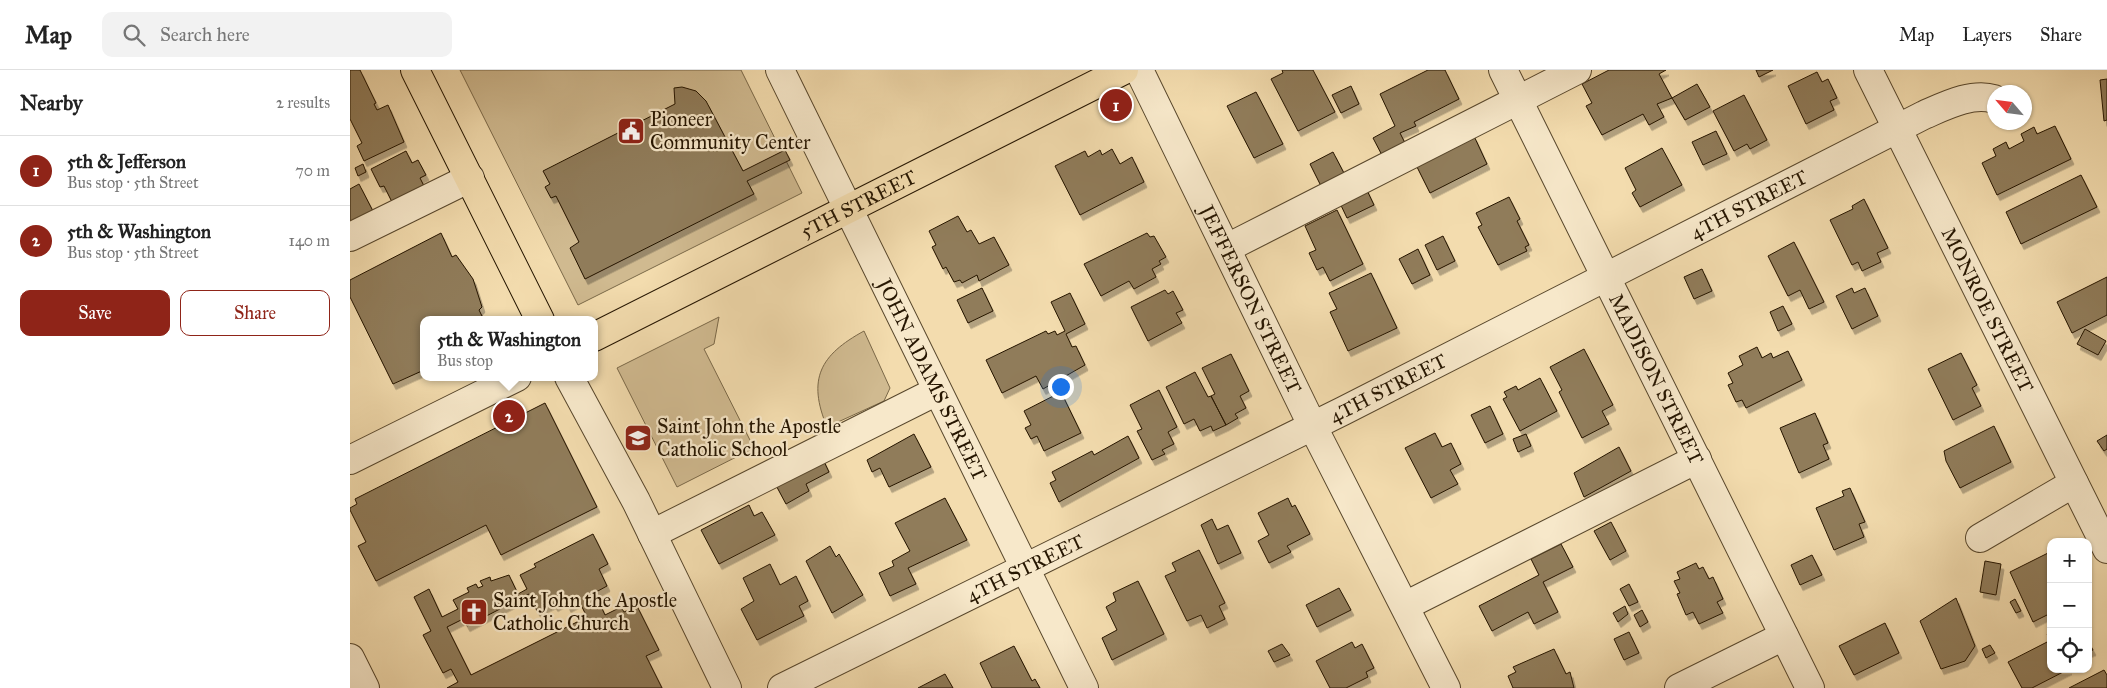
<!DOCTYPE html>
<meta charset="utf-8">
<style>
body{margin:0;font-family:"IM FELL Great Primer",serif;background:#f2f2f2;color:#222}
.controls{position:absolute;right:15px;bottom:15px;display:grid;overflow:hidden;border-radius:10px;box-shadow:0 1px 4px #0004}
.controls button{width:45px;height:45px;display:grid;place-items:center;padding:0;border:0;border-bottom:1px solid #e0e0e0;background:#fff;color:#222;font:25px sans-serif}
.compass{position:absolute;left:1637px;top:15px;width:45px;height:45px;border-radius:50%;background:#fff;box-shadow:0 1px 4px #0004;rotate:298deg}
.you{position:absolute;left:710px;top:316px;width:18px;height:18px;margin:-12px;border:4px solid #fff;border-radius:50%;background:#1a73e8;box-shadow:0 0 0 8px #1a73e833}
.badge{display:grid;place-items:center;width:32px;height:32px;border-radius:50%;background:#8f2418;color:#fff;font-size:16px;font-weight:700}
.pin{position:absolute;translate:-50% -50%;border:2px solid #fff;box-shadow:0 1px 5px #0006}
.popup{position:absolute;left:70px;top:246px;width:178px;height:65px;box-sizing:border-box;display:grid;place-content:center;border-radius:10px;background:#fff;filter:drop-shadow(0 1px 4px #0005);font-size:16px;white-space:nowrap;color:#767676}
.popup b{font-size:19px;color:#222}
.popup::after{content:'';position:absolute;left:50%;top:100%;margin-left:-10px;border:10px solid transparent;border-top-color:#fff}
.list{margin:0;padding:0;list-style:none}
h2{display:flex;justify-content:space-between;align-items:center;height:65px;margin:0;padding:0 20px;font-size:21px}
h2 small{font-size:16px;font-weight:400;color:#767676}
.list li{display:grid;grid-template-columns:32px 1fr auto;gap:15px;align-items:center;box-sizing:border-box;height:70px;padding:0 20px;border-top:1px solid #e0e0e0}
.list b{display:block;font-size:19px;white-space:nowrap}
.list p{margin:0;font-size:16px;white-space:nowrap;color:#767676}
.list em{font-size:16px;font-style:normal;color:#767676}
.actions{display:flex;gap:10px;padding:15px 20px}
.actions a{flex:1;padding:11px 0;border:1px solid #8f2418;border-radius:10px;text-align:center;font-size:18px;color:#8f2418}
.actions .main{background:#8f2418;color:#fff}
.icon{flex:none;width:28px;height:28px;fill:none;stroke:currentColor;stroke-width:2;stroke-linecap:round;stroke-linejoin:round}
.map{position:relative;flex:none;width:1757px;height:618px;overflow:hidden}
header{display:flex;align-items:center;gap:30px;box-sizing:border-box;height:70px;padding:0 25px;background:#fff;border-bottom:1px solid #e0e0e0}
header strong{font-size:24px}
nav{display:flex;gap:28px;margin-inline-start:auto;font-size:18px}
.search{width:350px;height:45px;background:#f2f2f2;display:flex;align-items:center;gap:12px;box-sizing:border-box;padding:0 18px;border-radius:10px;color:#767676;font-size:19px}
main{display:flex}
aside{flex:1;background:#fff}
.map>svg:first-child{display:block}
.green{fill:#d0ba90;stroke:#7a6848}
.building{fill:#907c5a;stroke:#251500;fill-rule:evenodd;filter:url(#shadow)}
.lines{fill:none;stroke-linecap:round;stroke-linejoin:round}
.minor-casing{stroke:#58472c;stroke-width:30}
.major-casing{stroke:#251500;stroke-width:30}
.minor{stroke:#f7e8ca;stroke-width:28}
.major{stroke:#f3dcae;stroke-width:28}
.labels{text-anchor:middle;stroke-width:4.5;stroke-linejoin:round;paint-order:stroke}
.poi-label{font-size:20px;fill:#251500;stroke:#f7e8ca;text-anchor:start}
.street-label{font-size:20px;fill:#251500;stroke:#f7e8ca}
</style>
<header>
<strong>Map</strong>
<div class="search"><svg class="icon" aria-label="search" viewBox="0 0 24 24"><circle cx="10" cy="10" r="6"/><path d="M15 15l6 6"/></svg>Search here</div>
<nav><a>Map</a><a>Layers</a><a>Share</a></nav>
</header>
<main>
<aside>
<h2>Nearby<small>2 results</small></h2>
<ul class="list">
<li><span class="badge">1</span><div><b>5th &amp; Jefferson</b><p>Bus stop · 5th Street</p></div><em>70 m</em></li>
<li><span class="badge">2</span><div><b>5th &amp; Washington</b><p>Bus stop · 5th Street</p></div><em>140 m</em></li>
</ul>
<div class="actions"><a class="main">Save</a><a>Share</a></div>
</aside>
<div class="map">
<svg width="1757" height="618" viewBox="0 0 1757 618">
<defs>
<filter id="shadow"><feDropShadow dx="3" dy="5.5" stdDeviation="0" flood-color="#0004"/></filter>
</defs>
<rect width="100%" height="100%" fill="#f3dcae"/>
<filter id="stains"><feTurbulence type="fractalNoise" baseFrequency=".004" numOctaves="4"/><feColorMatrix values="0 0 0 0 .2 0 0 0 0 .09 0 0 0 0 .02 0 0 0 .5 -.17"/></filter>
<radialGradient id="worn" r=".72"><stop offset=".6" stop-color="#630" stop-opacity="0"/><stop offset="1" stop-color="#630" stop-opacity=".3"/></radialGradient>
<!-- green -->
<path class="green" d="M110,0H391L452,123L228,235Z
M369,247L364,274L354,279L404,378L327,417L267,298Z
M514,261L540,318L534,331L477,357C457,309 470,285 514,261Z"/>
<!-- building -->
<path class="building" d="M0,0H10L26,33L24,34L27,40L38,35L54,72L14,91L7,76L12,73L0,49Z
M932,0H963L985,42L948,61L921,9L933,3Z
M1078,0H1095L1109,29L1064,52L1066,56L1050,63L1056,75L1033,87L1023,68L1045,56L1030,24Z
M1259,0H1316L1309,4L1322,28L1307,34L1314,47L1299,55L1293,44L1252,65L1236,36L1242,33L1232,14Z
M1406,0H1423L1409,7Z
M1467,2L1472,12L1478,9L1487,28L1480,31L1484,40L1456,54L1438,16Z
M1757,9V50L1754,51L1750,10Z
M1347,14L1360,37L1335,50L1322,28Z
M1001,16L1009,34L991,43L982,25Z
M332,17L346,21L356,31L393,101L435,80L440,90L397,111L404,124L235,209L220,178L229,172L206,126L201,128L195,117L200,114L193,101L325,34L324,18Z
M906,22L933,74L904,88L877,36Z
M1394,25L1417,70L1400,79L1397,74L1384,81L1363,41Z
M1705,56L1721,89L1647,125L1632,93L1646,86L1643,79L1656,72L1659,79L1674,71L1671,64L1684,57L1687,64Z
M1366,61L1377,84L1353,95L1342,72Z
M1124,66L1137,94L1080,123L1066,95Z
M1312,78L1332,115L1290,137L1282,123L1286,120L1275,98Z
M762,79L770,94L782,87L794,112L730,145L705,96L735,81L738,87L750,80L752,85Z
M56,81L62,93L68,90L76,105L70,108L75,118L43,134L34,116L30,117L21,99Z
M983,82L995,105L971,116L960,94Z
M13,94L16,102L8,106L5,98Z
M1731,105L1747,137L1671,174L1656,142Z
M9,114L24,143L0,156V119Z
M1014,114L1024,135L997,148L987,127Z
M1159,127L1170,149L1167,151L1179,175L1175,177L1177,181L1148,195L1128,157L1132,155L1126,143Z
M1514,129L1538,178L1527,183L1531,192L1512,201L1508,192L1502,195L1480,150L1503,139L1502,136Z
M987,140L1013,194L980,211L973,197L967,200L959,183L966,180L955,156Z
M608,146L617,162L621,160L629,174L644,167L659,195L629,211L627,205L612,213L610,210L604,212L596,197L593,199L582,177L586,175L579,161Z
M91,163L102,187L106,185L123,209L132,237L129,240L134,250H74V300L43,314L0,227V210Z
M797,163L800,167L804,166L816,187L809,191L811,194L802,199L806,207L784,219L779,211L751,226L734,194Z
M1093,166L1105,191L1087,200L1075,175Z
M1444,172L1474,232L1459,239L1450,220L1438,226L1418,186Z
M1068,179L1080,205L1062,214L1049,189Z
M1352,199L1362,221L1344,229L1334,207Z
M1021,203L1047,258L998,281L980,242L987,239L979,223Z
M1757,207V245L1722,263L1707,232Z
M632,218L643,241L618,253L607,230Z
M1502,218L1504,223L1515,218L1528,246L1502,259L1486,226Z
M815,220L818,224L823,221L833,240L826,243L832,253L798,271L781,237Z
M720,223L735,254L716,264L722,277L726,276L735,295L693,319L686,306L652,323L636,290L696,261L698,264L705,261L707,265L715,261L701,232Z
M1433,236L1442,254L1428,261L1420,242Z
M1735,259L1756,271L1748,285L1727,274Z
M1407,277L1412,288L1421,283L1423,288L1438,281L1452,310L1396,338L1392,330L1386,332L1378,315L1383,313L1378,303L1393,295L1389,286Z
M1234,279L1263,335L1252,341L1259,354L1232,368L1209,322L1212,320L1200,297Z
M1611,283L1627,315L1622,318L1631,336L1603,350L1578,299Z
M881,284L899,321L890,326L896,338L885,344L888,348L876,355L861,326L865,324L852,298Z
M845,302L858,327L861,326L876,355L863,361L861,356L850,361L844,349L834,354L816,317Z
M1190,308L1207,341L1170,361L1153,329L1157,327L1154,322L1166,316L1168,320Z
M809,320L827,357L818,362L824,374L812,380L815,384L802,390L787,361L792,359L780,335Z
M711,322L731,363L694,381L687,366L681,369L675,358L681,355L674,341Z
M195,333L247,437L151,485L136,455L26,511L8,476L16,472L0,440V438L7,434L5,429Z
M1140,336L1153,364L1135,373L1121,345Z
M1465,343L1478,373L1473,375L1479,389L1449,403L1430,358Z
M1644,356L1661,392L1610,418L1596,391L1594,381Z
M1085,363L1092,377L1101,373L1111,394L1100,400L1108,414L1081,428L1055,378Z
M564,364L581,397L539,417L530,398L522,402L517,390Z
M1176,364L1181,376L1168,382L1163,369Z
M1757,365V379L1754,381L1747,371Z
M778,366L789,388L709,432L700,413L706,410L702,402L742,381L744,385Z
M1269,377L1281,401L1234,427L1224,403Z
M469,381L479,402L456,414L459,421L436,434L421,406Z
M1500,418L1515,452L1509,454L1514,467L1484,480L1466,438L1494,426L1492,421Z
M595,428L617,470L558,498L566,514L540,526L529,503L544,496L542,491L560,481L545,453Z
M938,428L942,437L945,435L960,464L937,476L941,482L919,493L908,471L919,465L908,443Z
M399,435L404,446L412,442L425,465L369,494L351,460Z
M862,449L867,460L878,455L891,483L868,494L851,455Z
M1261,452L1276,481L1260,490L1244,461Z
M243,464L258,494L249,499L257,516L237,527L241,536L249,532L255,545L271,537L274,542L287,536L309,580L296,586L312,618H97L108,612L101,599L93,603L73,565L81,561L64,527L79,519L92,547L108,539L103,530L119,522L117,518L126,514L128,518L133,516L130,511L140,507L141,511L159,505L168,524L177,519L170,505L186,497L184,494ZM179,524L187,541L203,533L205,536L215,530L218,537L229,531L237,547L121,605L97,557L113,549L117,556Z
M1211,474L1223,497L1193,512L1208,542L1184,554L1178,542L1142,561L1129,536L1189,505L1181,489Z
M480,476L486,487L489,484L513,525L482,543L456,491Z
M849,480L875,533L869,536L875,549L857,558L851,545L837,551L815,506L826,501L822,493Z
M1700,482L1701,543L1683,552L1660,502Z
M1462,485L1472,505L1450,515L1441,495Z
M1635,491L1651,494L1646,525L1630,522Z
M1346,493L1349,499L1353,497L1359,509L1363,507L1373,529L1367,532L1373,543L1349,554L1343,542L1336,545L1327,524L1330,523L1324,511L1330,509L1327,502Z
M420,494L430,515L446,506L458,531L449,536L454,546L407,570L391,539L404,531L393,508Z
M788,511L814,564L762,590L752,568L767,560L756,537L766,531L763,523Z
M1279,514L1288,532L1279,536L1270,519Z
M989,518L1001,540L967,557L956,535Z
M1606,528L1625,576L1615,591L1591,599L1570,551Z
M1665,529L1671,541L1666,543L1660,532Z
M1275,536L1278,544L1268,552L1263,543Z
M1292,540L1298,552L1290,557L1284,545Z
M1535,553L1549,583L1504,605L1489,576Z
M1279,562L1289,583L1274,590L1264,569Z
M1701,562V599H1719L1682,618H1672L1658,592L1701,570L1697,564Z
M1738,571L1743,580L1738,582Z
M1002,572L1005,578L1012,574L1024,598L1016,602L1018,607L996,618H980L966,591Z
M932,574L940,585L924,592L918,581Z
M1640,575L1645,583L1636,588L1632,579Z
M664,576L682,611L685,609L690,618H642L630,593Z
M1204,579L1216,604L1220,602L1224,618H1163L1158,606L1166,602L1163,597Z
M1754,600L1757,605V618H1719Z
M595,604L603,618H568Z"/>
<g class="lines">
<!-- minor casing -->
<g class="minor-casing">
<g id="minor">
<path id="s1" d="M430,0L734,618"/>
<path id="s2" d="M789,0L962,355L1096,618"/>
<path id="s3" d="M1153,0L1460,618"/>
<path id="s4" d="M1518,0L1757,479"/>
<path d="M0,167L120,108"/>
<path d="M877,178L1227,0"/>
<path d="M219,307L286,431L377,618"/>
<path d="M0,390L167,307"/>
<path d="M302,464L587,321"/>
<path d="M1630,468L1724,413"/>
<path d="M1055,536L1347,389"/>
<path d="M0,588L15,618"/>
<path id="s5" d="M432,618L993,341L1574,45C1595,36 1622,22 1644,29"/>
<path d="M1329,618L1434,566"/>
</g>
</g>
<!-- major casing -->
<g class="major-casing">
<g id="major">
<path d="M65,0L190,250"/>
<path id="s6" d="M244,267L774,0"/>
</g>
</g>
<!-- minor -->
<use href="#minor" class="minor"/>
<!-- major -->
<use href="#major" class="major"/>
</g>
<!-- icons -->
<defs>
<g id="civic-square" transform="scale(1.4375)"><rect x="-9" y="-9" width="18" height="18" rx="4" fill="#8f2418" stroke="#f7e8ca"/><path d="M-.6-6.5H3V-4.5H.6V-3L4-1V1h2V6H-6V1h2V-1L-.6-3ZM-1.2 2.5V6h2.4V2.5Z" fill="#fff"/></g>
<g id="school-square" transform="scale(1.4375)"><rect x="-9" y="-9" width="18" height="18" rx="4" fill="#8f2418" stroke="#f7e8ca"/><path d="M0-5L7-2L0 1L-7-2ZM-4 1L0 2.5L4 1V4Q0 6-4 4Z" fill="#fff"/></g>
<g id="church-square" transform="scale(1.4375)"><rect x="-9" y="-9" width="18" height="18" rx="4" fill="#8f2418" stroke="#f7e8ca"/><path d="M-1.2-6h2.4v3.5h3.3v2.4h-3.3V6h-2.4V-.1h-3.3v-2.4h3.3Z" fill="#fff"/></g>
</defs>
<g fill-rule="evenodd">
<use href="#civic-square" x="281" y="61"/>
<use href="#school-square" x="288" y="368"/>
<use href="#church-square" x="124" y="542"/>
</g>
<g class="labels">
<!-- poi labels -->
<g class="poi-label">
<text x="300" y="56">Pioneer<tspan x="300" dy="23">Community Center</tspan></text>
<text x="307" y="363">Saint John the Apostle<tspan x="307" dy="23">Catholic School</tspan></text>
<text x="143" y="537">Saint John the Apostle<tspan x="143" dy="23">Catholic Church</tspan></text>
</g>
<!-- street labels -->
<g class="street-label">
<text dy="7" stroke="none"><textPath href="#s6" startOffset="296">5TH STREET</textPath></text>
<text dy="7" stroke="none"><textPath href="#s5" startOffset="1081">4TH STREET</textPath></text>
<text dy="7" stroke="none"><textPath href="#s2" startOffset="255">JEFFERSON STREET</textPath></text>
<text dy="7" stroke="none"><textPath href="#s4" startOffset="268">MONROE STREET</textPath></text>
<text dy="7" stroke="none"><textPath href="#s1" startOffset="345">JOHN ADAMS STREET</textPath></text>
<text dy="7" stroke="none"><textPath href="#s3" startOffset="345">MADISON STREET</textPath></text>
<text dy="7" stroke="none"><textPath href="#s5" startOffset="676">4TH STREET</textPath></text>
<text dy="7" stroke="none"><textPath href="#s5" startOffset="271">4TH STREET</textPath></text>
</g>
</g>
<rect width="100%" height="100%" filter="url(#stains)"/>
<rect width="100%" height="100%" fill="url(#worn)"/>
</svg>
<div class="controls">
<button>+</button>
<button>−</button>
<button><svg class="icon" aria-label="locate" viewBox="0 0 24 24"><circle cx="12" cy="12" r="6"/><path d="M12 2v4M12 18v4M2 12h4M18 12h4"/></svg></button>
</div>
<svg class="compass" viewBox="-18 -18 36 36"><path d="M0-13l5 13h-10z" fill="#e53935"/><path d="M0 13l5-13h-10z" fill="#767676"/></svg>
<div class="you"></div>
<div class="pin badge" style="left:766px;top:35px">1</div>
<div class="pin badge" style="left:159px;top:346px">2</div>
<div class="popup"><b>5th &amp; Washington</b>Bus stop</div>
</div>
</main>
